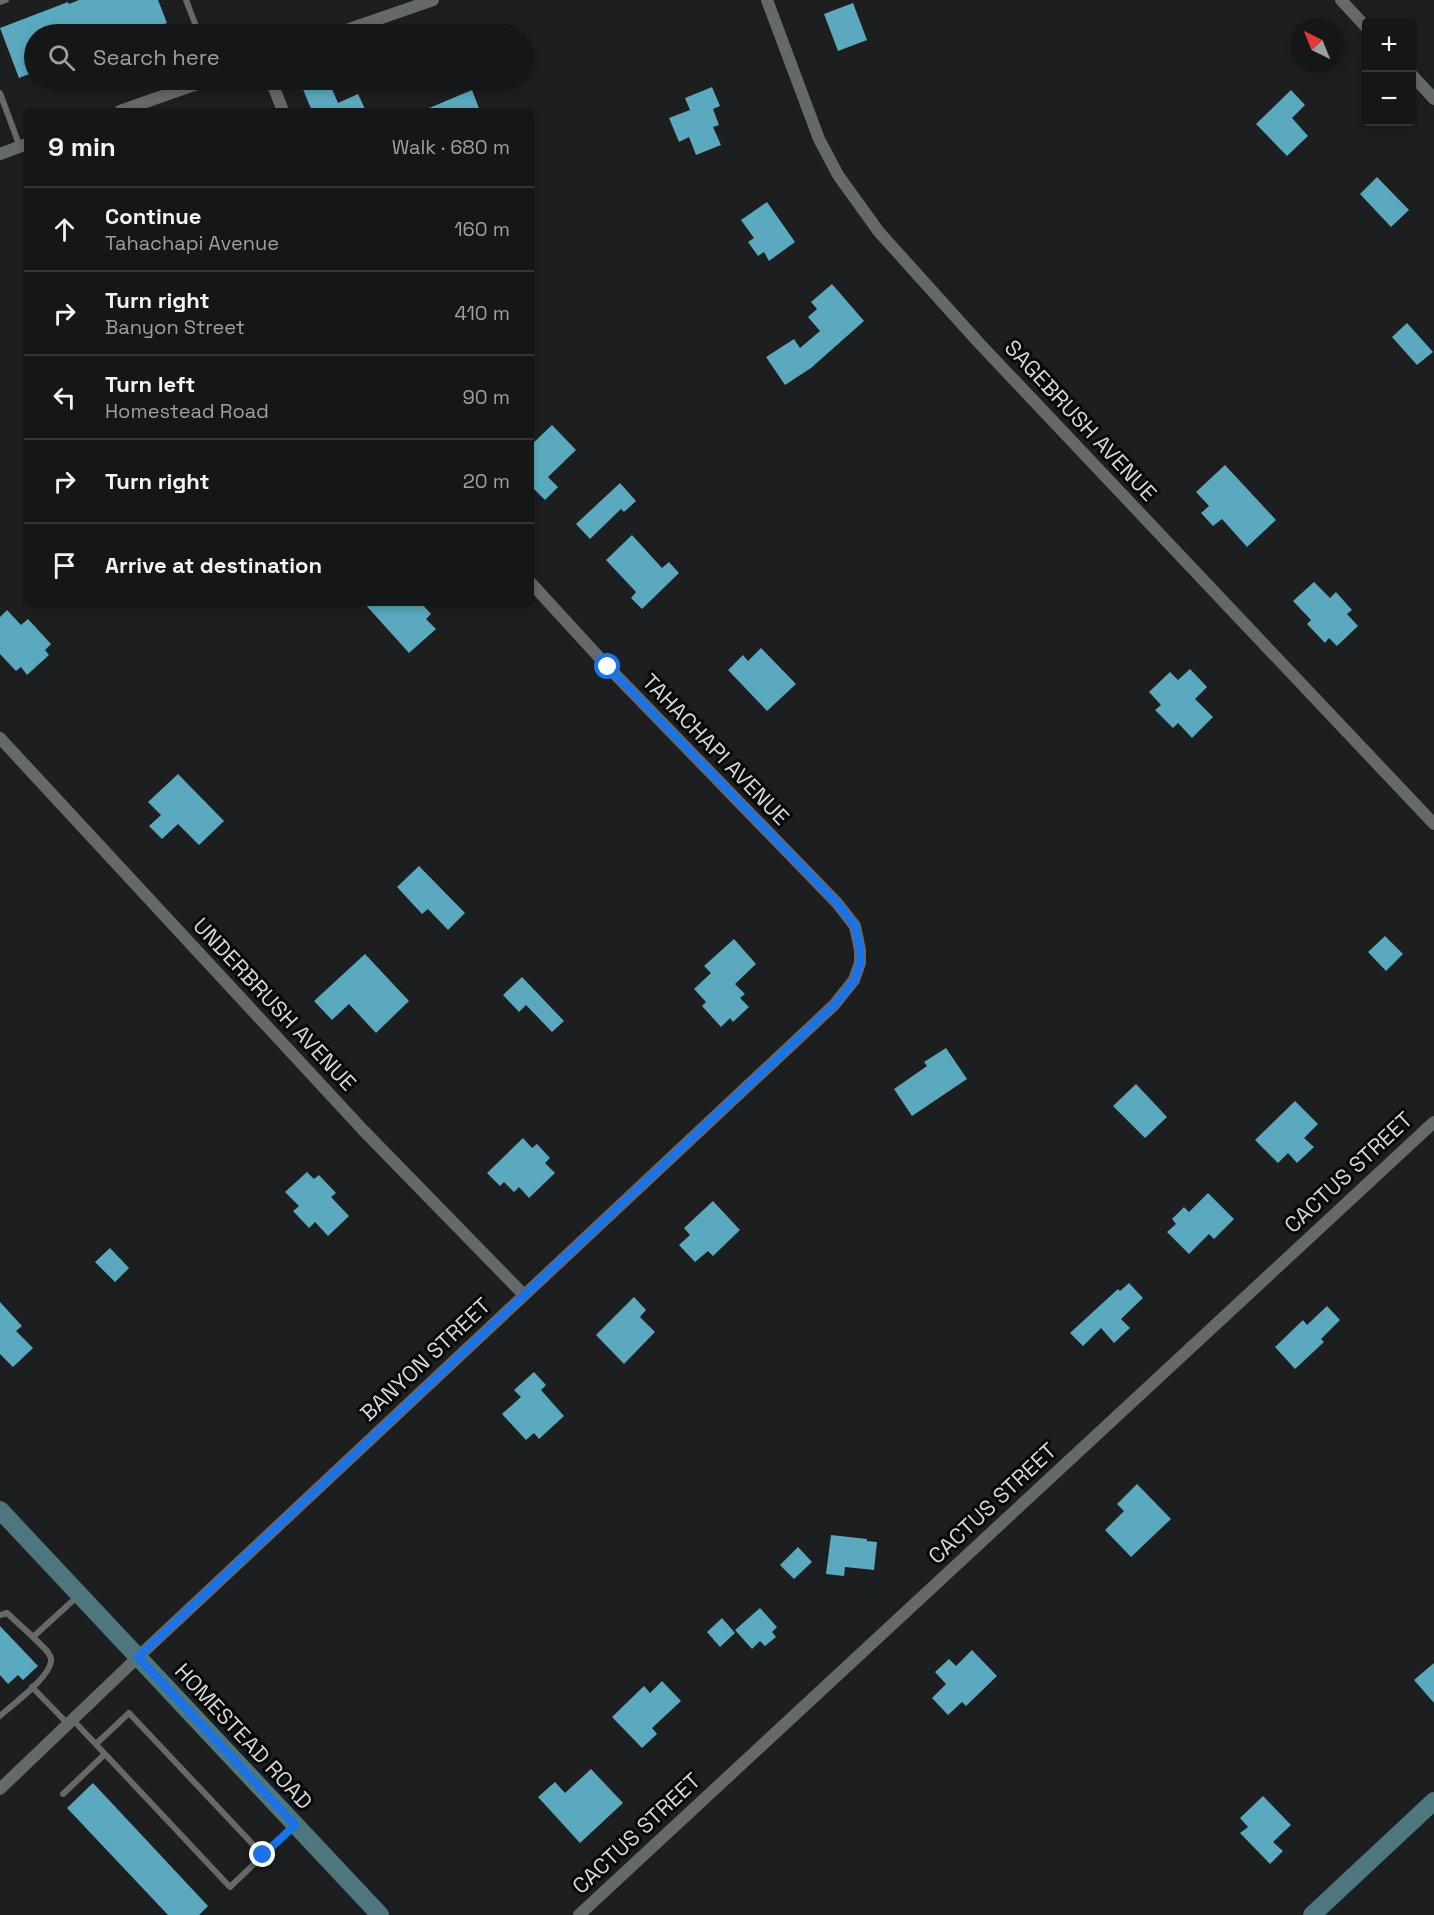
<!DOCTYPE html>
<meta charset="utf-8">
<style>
body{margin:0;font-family:"Space Grotesk",sans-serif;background:#222324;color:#f1f3f6}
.controls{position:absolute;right:18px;top:18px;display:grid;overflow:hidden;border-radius:6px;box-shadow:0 3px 9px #0003}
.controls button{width:54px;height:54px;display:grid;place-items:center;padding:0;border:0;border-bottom:2px solid #343536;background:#151617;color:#f1f3f6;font:30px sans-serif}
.compass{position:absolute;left:1290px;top:18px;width:54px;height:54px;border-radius:50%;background:#151617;box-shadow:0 3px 9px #0003;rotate:317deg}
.stop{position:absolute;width:18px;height:18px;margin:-14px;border:4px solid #1a73e8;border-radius:50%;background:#fff}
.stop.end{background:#1a73e8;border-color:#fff;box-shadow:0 2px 6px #0008}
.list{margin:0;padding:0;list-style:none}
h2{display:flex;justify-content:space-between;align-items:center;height:78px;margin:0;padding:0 24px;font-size:26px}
h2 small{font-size:20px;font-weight:400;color:#9d9fa1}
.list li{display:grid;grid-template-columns:39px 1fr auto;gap:18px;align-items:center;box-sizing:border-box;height:84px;padding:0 24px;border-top:2px solid #343536}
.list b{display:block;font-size:22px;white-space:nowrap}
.list p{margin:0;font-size:20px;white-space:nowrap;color:#9d9fa1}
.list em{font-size:20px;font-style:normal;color:#9d9fa1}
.icon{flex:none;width:33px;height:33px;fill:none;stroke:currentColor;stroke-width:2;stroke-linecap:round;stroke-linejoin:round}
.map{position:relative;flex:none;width:1434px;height:1915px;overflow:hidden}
.search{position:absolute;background:#151617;box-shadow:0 3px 9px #0003;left:24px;top:24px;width:510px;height:66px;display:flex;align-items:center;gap:15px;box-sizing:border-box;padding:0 21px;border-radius:33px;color:#9d9fa1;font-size:22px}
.panel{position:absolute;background:#151617;box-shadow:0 3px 9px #0003;left:24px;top:108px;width:510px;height:498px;border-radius:6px}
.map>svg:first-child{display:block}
.building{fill:#5aa9be}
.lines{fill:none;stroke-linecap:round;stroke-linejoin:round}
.lane{stroke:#65696a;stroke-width:6}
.street{stroke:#65696a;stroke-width:12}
.secondary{stroke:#4d767e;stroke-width:18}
.route{stroke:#1a73e8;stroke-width:8}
.labels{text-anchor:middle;stroke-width:6;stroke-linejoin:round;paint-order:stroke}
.street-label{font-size:22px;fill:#d5d7d7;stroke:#070808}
</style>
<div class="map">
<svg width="1434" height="1915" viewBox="0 0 1434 1915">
<rect width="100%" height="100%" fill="#1c1e1f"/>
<!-- building -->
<path class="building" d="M79,0H158L167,23L137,34H34V72L19,78L0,28L68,2L69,4Z
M853,3L867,40L838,51L824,14Z
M299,80H328L338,103L358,94L366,111H312Z
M712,87L720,106L713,109L719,125L713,127L721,145L696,155L689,137L679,142L669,118L690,110L685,98Z
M472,90L480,111H422Z
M1291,90L1305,105L1292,118L1308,136L1287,156L1256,124Z
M1377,177L1409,210L1391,227L1360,194Z
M767,202L795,242L769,261L764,252L758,256L748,242L754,238L741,220Z
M832,284L864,321L811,368L785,385L766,357L794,339L800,348L820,331L808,317L817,309L811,302Z
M1407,323L1433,352L1417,365L1392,337Z
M552,425L576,450L548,477L558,487L545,500L531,486V445Z
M1225,465L1276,520L1247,547L1222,519L1213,526L1201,513L1209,506L1196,492Z
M620,483L636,501L624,512L621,509L590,539L576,524Z
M632,535L662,568L669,562L679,573L642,609L631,598L636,592L606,560Z
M1314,582L1330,598L1336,592L1352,610L1347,614L1358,626L1337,646L1329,638L1325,643L1307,624L1311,620L1293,601Z
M364,603H421L431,614L426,619L436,629L409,653Z
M7,610L21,625L28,619L51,644L45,650L49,655L27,675L21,667L16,671L0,654V617Z
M761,648L796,684L767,711L728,670L743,655L748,661Z
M1190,669L1207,687L1195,699L1213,717L1192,738L1178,723L1173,728L1155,710L1161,705L1149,692L1170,672L1178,680Z
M178,774L224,821L199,845L178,824L162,839L149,826L161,815L148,802Z
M419,866L465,913L448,930L428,909L422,914L397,887Z
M1385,936L1403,954L1386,971L1368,952Z
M734,939L756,964L735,984L745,994L740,998L749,1007L733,1022L730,1018L721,1027L702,1006L706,1002L694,989L711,973L704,966Z
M365,954L409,1001L376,1033L349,1004L332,1020L314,1001Z
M522,977L564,1021L552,1032L526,1005L519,1012L503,995Z
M946,1048L967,1079L912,1116L894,1089L927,1066L924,1062Z
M1136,1084L1167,1117L1145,1138L1113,1106Z
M1295,1101L1318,1124L1304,1138L1314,1147L1297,1163L1288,1153L1278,1163L1255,1140Z
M523,1138L532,1148L537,1144L550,1158L545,1163L555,1173L529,1198L519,1187L514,1192L504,1182L500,1186L487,1173Z
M307,1172L314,1179L319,1175L336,1193L331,1197L349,1216L328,1236L315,1222L309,1228L293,1211L299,1206L285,1192Z
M1208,1193L1234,1219L1214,1239L1209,1234L1189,1254L1167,1232L1176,1224L1172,1219L1184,1207L1189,1212Z
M713,1201L740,1230L713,1256L708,1251L695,1262L679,1245L690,1235L684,1228Z
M110,1248L129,1268L115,1282L95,1262Z
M1129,1283L1143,1298L1121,1319L1130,1328L1114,1343L1101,1328L1083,1346L1070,1333L1118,1289L1120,1291Z
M634,1297L646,1310L640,1317L655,1332L624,1364L596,1335Z
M0,1302L22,1326L16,1331L33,1348L13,1367L0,1354Z
M1327,1306L1340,1320L1321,1339L1324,1342L1295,1369L1275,1347L1303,1320L1307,1325Z
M534,1372L546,1385L541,1390L564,1416L539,1439L534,1433L526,1440L502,1414L521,1397L514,1390Z
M1137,1484L1171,1519L1131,1557L1105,1530L1124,1511L1117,1504Z
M831,1535L867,1539V1541L877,1542L874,1570L845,1567L844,1576L826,1574Z
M798,1547L812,1562L794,1579L780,1565Z
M760,1608L777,1627L772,1632L776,1637L765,1646L760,1641L752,1649L735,1630Z
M722,1618L735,1633L720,1647L707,1632Z
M0,1626L38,1666L23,1680L18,1675L8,1684L0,1675Z
M972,1650L997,1676L966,1706L962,1702L948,1715L932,1698L946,1684L935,1672L949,1659L956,1666Z
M1434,1663V1703L1414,1680Z
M662,1681L681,1701L652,1728L657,1734L642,1748L612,1717L644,1686L650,1693Z
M591,1769L623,1803L580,1843L538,1797L555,1782L565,1793Z
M93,1783L208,1906L199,1915H168L67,1808Z
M1263,1796L1291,1825L1273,1842L1283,1851L1270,1864L1240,1833L1248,1827L1240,1818Z"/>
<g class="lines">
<!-- lane -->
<path class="lane" d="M186,0L199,34
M0,2L6,0
M0,93L20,147
M0,1615L7,1613L33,1637L79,1595
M32,1687L68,1724
M0,1716C12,1705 53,1675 51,1659C50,1651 38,1643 33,1637
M73,1720L230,1887L295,1825
M96,1744L129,1713L263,1855
M63,1794L105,1754"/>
<!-- street -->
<path class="street" d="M767,0L819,139L838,175L879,232L980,344L1434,824
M1341,0L1366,27
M335,34L433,0
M1412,75L1434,99
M271,80L283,111
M120,111L208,80
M0,154L27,144
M0,738L363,1130L524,1295
M0,1789L138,1657L834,1005L854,980L860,963V950L855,926L837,903L608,667L531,583
M579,1915L1434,1122"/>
<!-- secondary -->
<path class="secondary" d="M0,1510L380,1915
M1312,1915L1434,1801"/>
</g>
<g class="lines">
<!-- route -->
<path class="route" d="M263,1855L295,1825L138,1657L834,1005L854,981L860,963V950L855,926L837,903L608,667"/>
</g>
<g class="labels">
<!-- street labels -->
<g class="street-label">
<text transform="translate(1081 420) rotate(47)" y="8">SAGEBRUSH AVENUE</text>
<text transform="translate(716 749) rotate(46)" y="8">TAHACHAPI AVENUE</text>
<text transform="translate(275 1004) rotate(47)" y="8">UNDERBRUSH AVENUE</text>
<text transform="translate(1348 1172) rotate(-43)" y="8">CACTUS STREET</text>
<text transform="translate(425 1359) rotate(-43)" y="8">BANYON STREET</text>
<text transform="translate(992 1503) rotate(-43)" y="8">CACTUS STREET</text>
<text transform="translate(244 1736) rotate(47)" y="8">HOMESTEAD ROAD</text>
<text transform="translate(636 1833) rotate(-43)" y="8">CACTUS STREET</text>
</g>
</g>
</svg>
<div class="controls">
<button>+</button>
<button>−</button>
</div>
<svg class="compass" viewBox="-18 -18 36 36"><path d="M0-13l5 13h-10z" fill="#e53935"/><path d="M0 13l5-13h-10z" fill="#9d9fa1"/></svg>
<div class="stop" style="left:608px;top:667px"></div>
<div class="stop end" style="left:263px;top:1855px"></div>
<div class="search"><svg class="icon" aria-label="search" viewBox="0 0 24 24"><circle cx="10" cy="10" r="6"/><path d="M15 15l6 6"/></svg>Search here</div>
<section class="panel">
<h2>9 min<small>Walk · 680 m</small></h2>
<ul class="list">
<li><svg class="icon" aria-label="ahead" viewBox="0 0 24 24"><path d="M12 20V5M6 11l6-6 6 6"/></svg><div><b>Continue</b><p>Tahachapi Avenue</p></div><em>160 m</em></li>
<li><svg class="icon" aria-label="right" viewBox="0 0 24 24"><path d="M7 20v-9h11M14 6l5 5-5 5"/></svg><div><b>Turn right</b><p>Banyon Street</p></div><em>410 m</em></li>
<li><svg class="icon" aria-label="left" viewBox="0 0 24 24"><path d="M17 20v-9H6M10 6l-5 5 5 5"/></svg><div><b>Turn left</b><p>Homestead Road</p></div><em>90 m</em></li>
<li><svg class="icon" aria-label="right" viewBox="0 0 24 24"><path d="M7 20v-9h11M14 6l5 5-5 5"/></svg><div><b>Turn right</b></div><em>20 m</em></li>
<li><svg class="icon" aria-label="arrive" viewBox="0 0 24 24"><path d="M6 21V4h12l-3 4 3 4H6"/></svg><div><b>Arrive at destination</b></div></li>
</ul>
</section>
</div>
